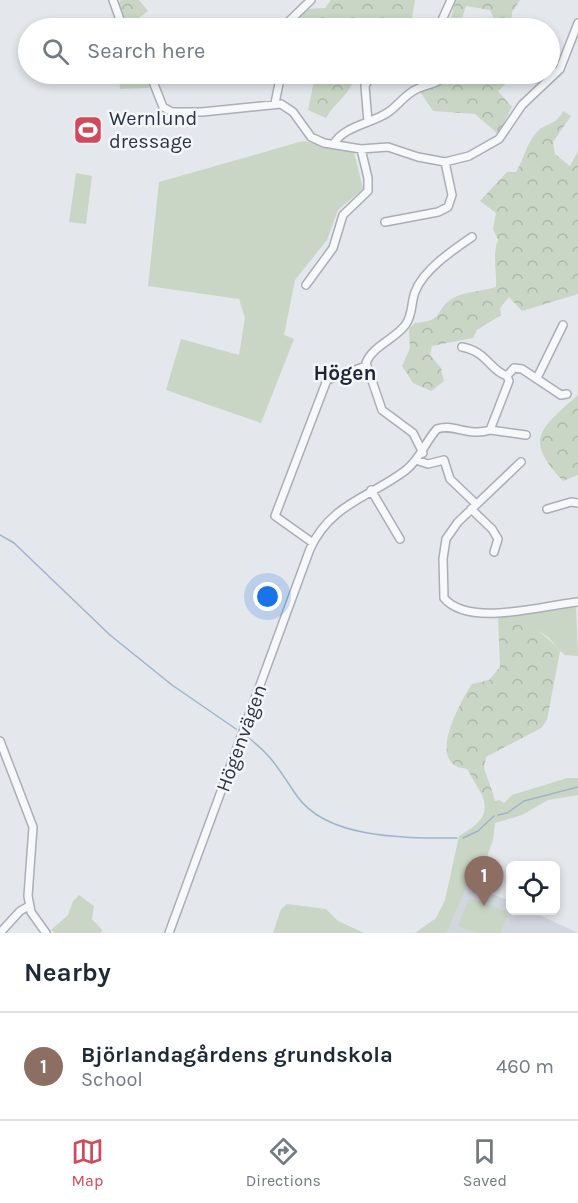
<!DOCTYPE html>
<meta charset="utf-8">
<style>
body{margin:0;font-family:Karla,sans-serif;background:#f2f2f3;color:#1f2937}
.controls{position:absolute;right:18px;bottom:18px;display:grid;overflow:hidden;border-radius:9px;box-shadow:0 3px 9px #0003}
.controls button{width:54px;height:54px;display:grid;place-items:center;padding:0;border:0;border-bottom:2px solid #e0e1e3;background:#fff;color:#1f2937;font:30px sans-serif}
.you{position:absolute;left:268px;top:597px;width:21px;height:21px;margin:-15px;border:4px solid #fff;border-radius:50%;background:#1a73e8;box-shadow:0 0 0 9px #1a73e833}
.badge{display:grid;place-items:center;width:39px;height:39px;border-radius:50%;background:#d1495b;color:#fff;font-size:20px;font-weight:700}
.pin{position:absolute;translate:-50% -50px;filter:drop-shadow(0 2px 3px #0008)}
.pin::after{content:'';position:absolute;top:32px;width:21px;height:18px;background:inherit;clip-path:polygon(0 0,100% 0,50% 100%)}
.list{margin:0;padding:0;list-style:none}
h2{display:flex;justify-content:space-between;align-items:center;height:78px;margin:0;padding:0 24px;font-size:26px}
h2 small{font-size:20px;font-weight:400;color:#747a83}
.list li{display:grid;grid-template-columns:39px 1fr auto;gap:18px;align-items:center;box-sizing:border-box;height:108px;padding:0 24px;border-top:2px solid #e0e1e3}
.list b{display:block;font-size:22px;white-space:nowrap}
.list p{margin:0;font-size:20px;white-space:nowrap;color:#747a83}
.list em{font-size:20px;font-style:normal;color:#747a83}
.icon{flex:none;width:33px;height:33px;fill:none;stroke:currentColor;stroke-width:2;stroke-linecap:round;stroke-linejoin:round}
.map{position:relative;flex:none;width:578px;height:933px;overflow:hidden}
.search{position:absolute;background:#fff;box-shadow:0 3px 9px #0003;left:18px;right:18px;top:18px;height:66px;display:flex;align-items:center;gap:15px;box-sizing:border-box;padding:0 21px;border-radius:33px;color:#747a83;font-size:22px}
.sheet{height:186px;background:#fff}
nav{display:flex;justify-content:space-around;align-items:center;box-sizing:border-box;height:84px;border-top:2px solid #e0e1e3;background:#fff;font-size:16px;color:#747a83}
nav a{display:grid;justify-items:center;gap:3px}
nav .on{color:#d1495b}
.map>svg:first-child{display:block}
.built{fill:#d2d6de}
.grass{fill:#c9d6c5}
.forest{fill:url(#forest-crowns)}
.lines{fill:none;stroke-linecap:round;stroke-linejoin:round}
.stream{stroke:#9fb4cc;stroke-width:1.5}
.minor-casing{stroke:#a9aeb7;stroke-width:10}
.minor{stroke:#f7f8fa;stroke-width:7}
.labels{text-anchor:middle;stroke-width:5;stroke-linejoin:round;paint-order:stroke}
.poi-label{font-size:20px;fill:#2b3445;stroke:#f4f6f9;text-anchor:start}
.street-label{font-size:20px;fill:#2b3445;stroke:#f4f6f9}
.neighbourhood-label{font-size:21px;font-weight:bold;fill:#1d2536;stroke:#f4f6f9}
</style>
<div class="map">
<svg width="578" height="933" viewBox="0 0 578 933">
<defs>
<pattern id="forest-crowns" width="20" height="18" patternUnits="userSpaceOnUse" patternTransform="scale(1.5)"><rect width="20" height="18" fill="#c9d6c5"/><path d="M2 6a3 3 0 1 1 6 0M12 15a3 3 0 1 1 6 0" fill="none" stroke="#adb8ab"/></pattern>
</defs>
<rect width="100%" height="100%" fill="#e4e7ec"/>
<!-- built -->
<path class="built" d="M467,884L510,901V910L531,911L578,933H447Z"/>
<!-- grass -->
<path class="grass" d="M119,74H146L152,85L148,88L120,89Z
M303,141L354,152L363,189L338,210L327,240L295,280L284,335L294,339L261,423L166,390L181,339L239,355L245,318L239,299L148,286L159,182Z
M76,173L92,176L86,224L69,222Z
M576,607L578,656L565,655L560,651L549,638L532,626L525,612Z
M567,778H578V795L548,800L522,815L495,823L493,840L476,887L467,885L447,933H415L436,918L445,900L459,836C476,826 491,817 482,795L492,791L495,801L499,800L504,803L512,795Z
M79,895L94,906L92,919L102,930L101,933H55L51,930L68,915L73,901Z
M469,898L508,912L501,933H477L458,926Z
M287,904L326,909L338,921L364,933H273L281,909Z"/>
<!-- forest -->
<path class="forest" d="M121,0H139L148,11L127,27L119,3Z
M331,0H415L410,28H305L298,18L308,9L325,8Z
M456,0H520L512,12L511,28H493L495,21L490,10L466,6L459,27L451,28V18Z
M308,74H341L352,84C346,97 334,104 326,118L308,110L315,77Z
M424,74H517L498,91L512,107L498,134L475,114L433,111L415,84Z
M563,111L571,116L553,142L555,154L570,166L578,151V294L522,311L509,297L500,308L501,315L477,330L473,338L432,346L430,355L441,368L444,381L431,391L413,383L402,366L410,348L409,329L415,323C445,321 434,310 453,298C464,292 483,291 496,287C497,271 492,254 498,240L493,229L496,213L480,201L507,172H516C524,159 527,142 537,132C545,123 557,125 563,111Z
M578,395V475L563,481C523,439 540,429 578,395Z
M525,612C533,630 548,636 560,651L547,720L541,728L486,757L484,768L492,791L482,795L467,769C462,768 456,767 453,764C434,749 462,699 472,684L489,680L500,667L498,616Z"/>
<g class="lines">
<!-- stream -->
<path class="stream" d="M0,535L14,543L110,635L172,685L236,729
M246,736C272,755 279,770 297,796C328,840 407,838 457,838
M498,815L507,813L524,801L578,787
M463,838L478,831L494,816"/>
<!-- minor casing -->
<g class="minor-casing">
<path id="minor" d="M113,0L123,28
M282,28L311,0
M443,28L442,20L451,0
M150,74L163,107L172,112H202L281,104L293,112L311,137L324,143L361,149L388,147L418,157L445,162L469,156L499,139L522,105L560,69L578,23
M275,103L281,74
M368,122L365,86L372,74
M334,144C342,127 372,123 387,113C398,106 405,94 417,89C427,84 439,84 445,74
M385,222L438,212L448,207L452,195L445,162
M306,285L333,248L343,215L368,191V178L361,149
M462,347C488,352 489,370 507,376
M537,378L563,325
M490,430L526,435
M423,453L413,433L382,410L366,363C373,345 396,339 406,324C413,314 411,302 415,292C423,270 453,250 472,237
M416,460L428,464L444,460L450,479L473,501
M521,462L458,522L446,539L443,559L444,598C469,628 543,605 578,602
M371,490L400,539
M471,509L492,529L498,539L494,552
M547,509L571,502L578,503
M313,543L275,516L327,380L366,366
M0,741L33,827L28,896L31,912L46,933
M0,933L20,911L29,906
M169,933L310,549C331,503 371,497 406,470C421,458 425,442 437,429C452,423 469,437 490,430L509,381L507,376L514,368L522,369L561,395L567,394"/>
</g>
<!-- minor -->
<use href="#minor" class="minor"/>
</g>
<!-- icons -->
<defs>
<g id="stadium-square" transform="scale(1.5)"><rect x="-9" y="-9" width="18" height="18" rx="4" fill="#d1495b" stroke="#f4f6f9"/><path d="M0-5a6.5 5 0 1 0 0 10a6.5 5 0 1 0 0-10ZM-3.5-1.8h7v3.6h-7Z" fill="#fff"/></g>
</defs>
<g fill-rule="evenodd">
<use href="#stadium-square" x="88" y="130"/>
</g>
<g class="labels">
<!-- poi labels -->
<g class="poi-label">
<text x="109" y="125">Wernlund<tspan x="109" dy="23">dressage</tspan></text>
</g>
<!-- street labels -->
<g class="street-label">
<text transform="translate(241 738) rotate(-70)" y="7">Högenvägen</text>
</g>
<!-- neighbourhood labels -->
<g class="neighbourhood-label">
<text x="345" y="380">Högen</text>
</g>
</g>
</svg>
<div class="controls">
<button><svg class="icon" aria-label="locate" viewBox="0 0 24 24"><circle cx="12" cy="12" r="6"/><path d="M12 2v4M12 18v4M2 12h4M18 12h4"/></svg></button>
</div>
<div class="you"></div>
<div class="pin badge" style="left:484px;top:906px;background:#8d6e63">1</div>
<div class="search"><svg class="icon" aria-label="search" viewBox="0 0 24 24"><circle cx="10" cy="10" r="6"/><path d="M15 15l6 6"/></svg>Search here</div>
</div>
<section class="sheet">
<h2>Nearby<small></small></h2>
<ul class="list">
<li><span class="badge" style="background:#8d6e63">1</span><div><b>Björlandagårdens grundskola</b><p>School</p></div><em>460 m</em></li>
</ul>
</section>
<nav>
<a class="on"><svg class="icon" aria-label="map" viewBox="0 0 24 24"><path d="M3 6l6-2 6 2 6-2v14l-6 2-6-2-6 2zM9 4v14M15 6v14"/></svg>Map</a>
<a><svg class="icon" aria-label="directions" viewBox="0 0 24 24"><path d="M12 3l9 9-9 9-9-9zM9 14v-3h6M13 9l2 2-2 2"/></svg>Directions</a>
<a><svg class="icon" aria-label="saved" viewBox="0 0 24 24"><path d="M7 4h10v16l-5-4-5 4z"/></svg>Saved</a>
</nav>
